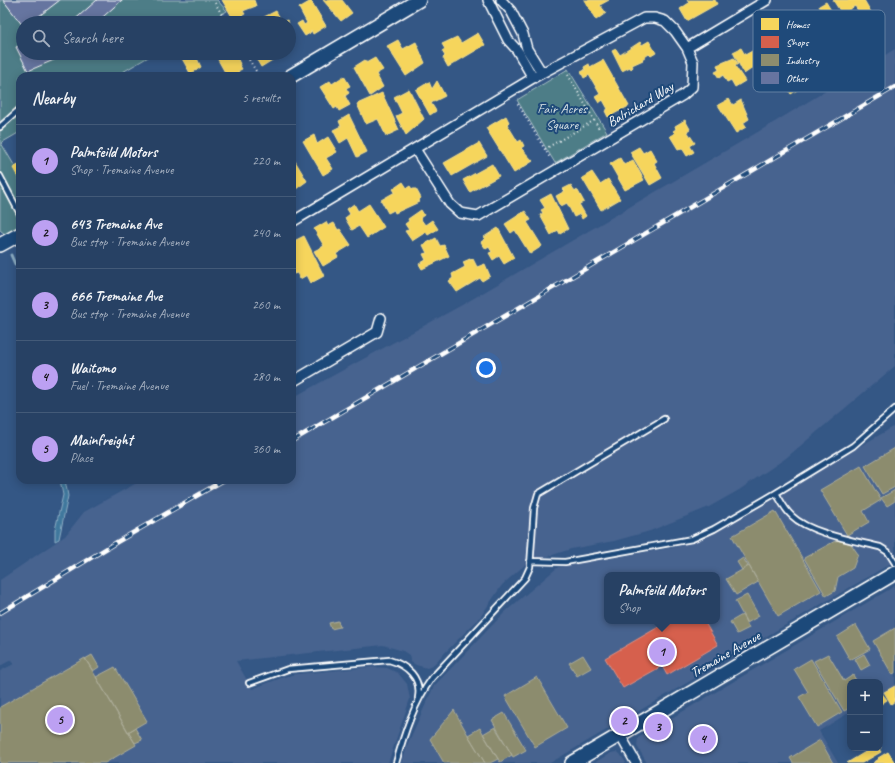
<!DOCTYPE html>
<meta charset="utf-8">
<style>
body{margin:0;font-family:Caveat,sans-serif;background:#2f486a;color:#f1f3f6}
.controls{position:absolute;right:12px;bottom:12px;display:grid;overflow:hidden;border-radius:8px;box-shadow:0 2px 10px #0003}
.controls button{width:36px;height:36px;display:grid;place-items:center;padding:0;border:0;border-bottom:1px solid #435a78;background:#274164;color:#f1f3f6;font:20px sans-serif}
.you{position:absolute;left:486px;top:368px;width:14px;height:14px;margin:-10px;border:3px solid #fff;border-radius:50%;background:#1a73e8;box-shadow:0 0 0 6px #1a73e833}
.badge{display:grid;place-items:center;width:26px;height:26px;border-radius:50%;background:#bca0f2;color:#111;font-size:13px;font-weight:700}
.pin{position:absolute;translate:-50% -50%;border:2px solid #fff;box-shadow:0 1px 4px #0006}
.popup{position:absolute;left:604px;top:572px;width:116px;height:52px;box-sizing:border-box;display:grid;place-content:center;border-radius:8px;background:#274164;filter:drop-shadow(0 1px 3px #0005);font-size:13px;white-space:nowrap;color:#a4afbf}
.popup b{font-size:15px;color:#f1f3f6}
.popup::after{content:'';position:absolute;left:50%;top:100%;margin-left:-8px;border:8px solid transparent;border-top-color:#274164}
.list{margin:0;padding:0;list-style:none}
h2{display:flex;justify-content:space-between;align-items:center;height:52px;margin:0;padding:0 16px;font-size:17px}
h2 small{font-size:13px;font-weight:400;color:#a4afbf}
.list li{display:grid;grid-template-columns:26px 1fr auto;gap:12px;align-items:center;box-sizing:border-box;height:72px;padding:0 16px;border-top:1px solid #435a78}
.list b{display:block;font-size:15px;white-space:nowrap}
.list p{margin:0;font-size:13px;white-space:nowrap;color:#a4afbf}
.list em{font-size:13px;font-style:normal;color:#a4afbf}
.icon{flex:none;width:22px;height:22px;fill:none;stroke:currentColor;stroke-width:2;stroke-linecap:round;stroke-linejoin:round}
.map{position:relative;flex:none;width:895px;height:763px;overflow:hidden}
.search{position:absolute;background:#274164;box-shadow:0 2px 10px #0003;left:16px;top:16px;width:280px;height:44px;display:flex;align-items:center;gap:10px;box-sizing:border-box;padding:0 14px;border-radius:22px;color:#a4afbf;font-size:15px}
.panel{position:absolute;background:#274164;box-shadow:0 2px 10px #0003;left:16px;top:72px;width:280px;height:412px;border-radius:12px}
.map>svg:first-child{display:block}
.built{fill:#47638f;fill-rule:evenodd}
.green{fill:#4e7d87;stroke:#a6bec3}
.water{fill:#41789d;stroke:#8daec4}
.homes{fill:#f6d55c;stroke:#f9e28d}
.shops{fill:#d6604d;stroke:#e29082}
.industry{fill:#8c8c6e;stroke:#aeae9a}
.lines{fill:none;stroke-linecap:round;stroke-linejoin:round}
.stream{stroke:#8daec4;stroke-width:3}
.building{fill:#6674a0;stroke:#fff}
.lane-casing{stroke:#fff;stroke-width:8}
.street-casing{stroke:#fff;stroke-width:12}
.secondary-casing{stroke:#fff;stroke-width:16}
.path{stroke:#fff;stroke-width:2;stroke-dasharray:1 3;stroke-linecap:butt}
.lane{stroke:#1f4a7a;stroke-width:4.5}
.street{stroke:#1f4a7a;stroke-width:9}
.secondary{stroke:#1f4a7a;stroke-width:13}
.rail-casing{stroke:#fff;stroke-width:4.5}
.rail{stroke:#1f4a7a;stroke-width:3;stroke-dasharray:9;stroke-linecap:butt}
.labels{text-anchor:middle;stroke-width:4;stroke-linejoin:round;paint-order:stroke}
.street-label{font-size:14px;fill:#fff;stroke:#1f4a7a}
.park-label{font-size:14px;fill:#d3dee1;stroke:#1f4a7a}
.key{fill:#1f4a7a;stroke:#6280a2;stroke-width:1}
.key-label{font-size:11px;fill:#fff}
</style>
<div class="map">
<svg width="895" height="763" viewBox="0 0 895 763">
<rect width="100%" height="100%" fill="#345785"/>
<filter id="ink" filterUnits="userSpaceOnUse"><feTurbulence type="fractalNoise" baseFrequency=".025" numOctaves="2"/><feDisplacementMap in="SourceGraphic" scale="8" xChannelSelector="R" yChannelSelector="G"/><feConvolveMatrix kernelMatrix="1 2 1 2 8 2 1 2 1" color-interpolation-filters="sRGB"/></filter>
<g filter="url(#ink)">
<!-- built -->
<path class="built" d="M895,49V366L786,458L739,490L709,507L650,531L614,541L571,549L527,563L502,585L481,616L432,666L427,668L416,665L411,662L409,655L403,651L383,645L236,661L252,689L281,678L296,674L371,667L387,668L398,673L407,684L410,699L388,763H0V671L14,664L11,660L0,666V580L65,536L84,512L142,480H292V398L462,305L768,126Z
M895,426V561L550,763H402L408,743L434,686L505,612L558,567L676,547L697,541ZM607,575H717V621H607Z
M895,586V686L880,695V682H850V712L819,731L838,763H647L637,746L638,738Z
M616,752L620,754L626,763H594L611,753Z"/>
<!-- green -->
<path class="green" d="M0,0H217L227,11L206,23H23V53H155L116,76H20V132L1,143L20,175V226L6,235L0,230Z
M568,69L607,132L555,163L517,100Z"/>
<!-- water -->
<path class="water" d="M60,480H65L68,496L59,539L55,541V530L63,495Z"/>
<!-- homes -->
<path class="homes" d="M222,0H254L256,6L248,9L243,11L245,14L234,20Z
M323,0H342L352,13L341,21Z
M584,0H609L600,5L606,13L596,20Z
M687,0H715L717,4L687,21L680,9L689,3Z
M833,0H864L871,12L862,17L855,6L842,14Z
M311,1L326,26L313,34L311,30L310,33L305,36L297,24L302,21L304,25L307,23L299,8Z
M826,2L838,22L832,26L829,21L823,25L826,29L820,33L810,16L821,10L819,6Z
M276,11L282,22L287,20L289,23H267L264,17Z
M801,13L814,37L803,44L798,36L791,41L785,32L792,27L789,21Z
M779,28L784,38L764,50L758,39L762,37L761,34L770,29L772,32Z
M848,29L867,60L858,65L839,35Z
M478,33L485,45L448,67L443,58L445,56L442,51L445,49L442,44L457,37L461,43Z
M398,40L403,49L416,42L425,63L406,76L387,46Z
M649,41L656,53L651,56L649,54L642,59L643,60L632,65L633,67L631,69L630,67L622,71L612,51L616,49L620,55L640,42L642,45Z
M807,45L814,56L811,58L816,66L812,69L807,60L804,62L797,51Z
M794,47L802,60L796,63L794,59L792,60L786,52Z
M741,48L745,55L754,50L763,61L744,74L733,52Z
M179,53H196L195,54L201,67L192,73L194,76H188L187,74L190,73Z
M222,53H235L240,64H239L242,69L238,71L241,76H227L216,56Z
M254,53H270L274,59L261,67L254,55Z
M375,58L383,70L376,74L383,87L370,96L354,67L365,60L366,63Z
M734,58L738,64L735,66L745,81L735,87L731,80L727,82L723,75L719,78L715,72L719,70L717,65Z
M603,60L629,106L608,117L605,111L608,109L603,100L599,103L595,97L600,94L589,75L584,78L581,72L585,70L584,67L589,64L590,67Z
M769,63L775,74L769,78L762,67Z
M344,76L350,86L346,88L349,93L345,96L350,105L339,111L337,107L334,109L320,87L330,81L332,84Z
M437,81L445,96L431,103L436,111L430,115L416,90L429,82L432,89Z
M796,82L800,88L791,94L787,87Z
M409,89L424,119L406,135L396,116L402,113L394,97Z
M382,93L399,130L386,136L378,119L366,124L357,104Z
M729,99L733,105L741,100L749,119L743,123L746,127L736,133L718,105Z
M349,115L367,152L357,157L348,138L340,143L333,130L341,126L339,121Z
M506,116L509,122L507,124L518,142L521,140L524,146L521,148L533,161L514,173L486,128Z
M685,120L690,129L687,131L695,143L690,146L694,152L687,156L682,148L678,149L670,136L675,133L673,131L676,129L675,126Z
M314,135L317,144L328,137L337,152L326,158L333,169L323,175L303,141Z
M479,143L487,156L452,176L444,163Z
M639,147L643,153L650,149L657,161L654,163L662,178L650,185L630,152Z
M620,158L624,165L633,160L644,180L625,190L610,164Z
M295,161L307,181L292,192V163Z
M20,164V181L13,168Z
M492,164L499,176L470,192L463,180Z
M592,172L600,184L608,179L620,199L601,210L582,178Z
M403,182L407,188L410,186L412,189H416L421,198L418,200L419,202L395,213L394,210L388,213L381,200L395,192L393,189Z
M571,185L574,190L578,191L584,202L579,204L586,216L582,219L580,214L574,217L567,203L561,206L556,196L565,191L563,189Z
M551,194L568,229L560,234L558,230L551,235L540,215L543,213L541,210L545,208L540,200Z
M354,204L358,211L369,204L384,227L367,238L359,226L352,230L345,218L350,214L347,209Z
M421,210L424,215L420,218L425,225L432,220L438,229L428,235L426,232L412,241L405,231L409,230L405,224L409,221L408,219Z
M525,211L531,220L527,222L542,246L530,254L515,230L511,233L505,224Z
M326,222L328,226L334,223L338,230L340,229L351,245L336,254L338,257L323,266L314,251L324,246L314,229Z
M498,228L514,258L504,264L499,256L493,260L489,253L492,252L489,247L486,249L481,242L485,239L484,237Z
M304,236L324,276L311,283L307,275L300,279L297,273L294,274L292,271V256L294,255L292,242Z
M436,238L440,246L444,245L449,256L422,269L419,264L426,260L423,254L427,253L423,245Z
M470,259V260L473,259L477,267L485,264L490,276L482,281L480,278L457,292L449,281L453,278L452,274L465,267L463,262Z
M895,686V701L891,704L884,692Z
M880,691L887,700L881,704L880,703Z
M880,746L881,748L879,749L881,752L862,763H847L867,751L866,748H880Z
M888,752L895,763H873L879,759L878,758Z"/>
<!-- shops -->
<path class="shops" d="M669,621H704L718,645L667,675L662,666L623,688L605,658Z"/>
<!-- industry -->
<path class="industry" d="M895,448V487L882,494L865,466Z
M861,466L881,500L863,511L869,522L847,535L820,490Z
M895,490V501L887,506L881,498Z
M775,511L821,591L778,616L732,536Z
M837,540L851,544L858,554L853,568L838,577L835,591L826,596L804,558Z
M743,558L748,566L742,570L737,562Z
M749,566L758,582L736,595L726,579Z
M747,595L759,616L747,623L735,601Z
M742,615L749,628L737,634L730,622Z
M338,621L340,627L331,629L329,623Z
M856,625L870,649L850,660L837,637Z
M895,628V673L892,674L873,641Z
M828,654L844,681L853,675L857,682H850V708L844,711L814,661Z
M864,654L870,665L861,670L855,659Z
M92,655L99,667L93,671L85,659Z
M583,655L591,668L577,676L569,663Z
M85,658L136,745L105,763H0V707Z
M811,659L842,712L817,727L799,697L808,692L794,669Z
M115,667L147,721L128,732L96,677Z
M537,677L567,728L535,747L505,696Z
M454,710L468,735L485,763H444L430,739Z
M504,713L526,750L513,757L492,720Z
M495,727L512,755L500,762L483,734Z
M135,728L142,740L135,743L128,732Z
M480,728L498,759L490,763H485L468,735Z
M820,740L833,763H793L790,758Z"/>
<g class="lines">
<!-- stream -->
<path class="stream" d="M11,255L15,264"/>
</g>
<!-- building -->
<path class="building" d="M3,0H60L30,23H23V26Z
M97,0H122L96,23H71Z
M23,44V53H62L63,56L28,71L16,47Z"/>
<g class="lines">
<!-- lane casing -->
<g class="lane-casing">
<path id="lane" d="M0,127L20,109
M0,176L20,214
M895,409L853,446L776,493C781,501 785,510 792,516C809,533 856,541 880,547L888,552L895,563
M530,561L565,562L692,539L714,529L776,493
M249,683L288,669L389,660C407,665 422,678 418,698
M396,763C404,734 414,703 432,678L525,578L530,567L534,508L538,494L664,419"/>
</g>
<!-- street casing -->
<g class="street-casing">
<path id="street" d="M488,0L508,40L517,50L533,78
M501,0L511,11L523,34L527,49L542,73
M687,48L767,0
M292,222L533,78L542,73L644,18H655L665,21L675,31L687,48L693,62L692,87L683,95L478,216L460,213L450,204L415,149
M292,382L377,332L381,318
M620,735L636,763"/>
</g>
<!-- secondary casing -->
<g class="secondary-casing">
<path id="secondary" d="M291,76L419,0
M0,245L20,234
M572,763L895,573"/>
</g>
<!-- path -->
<path class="path" d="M215,3L227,23
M245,53L259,76
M568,75L600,130
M518,104L550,158
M545,149L595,120"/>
<!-- lane -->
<use href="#lane" class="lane"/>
<!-- street -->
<use href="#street" class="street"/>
<!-- secondary -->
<use href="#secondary" class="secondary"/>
<!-- rail casing -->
<g class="rail-casing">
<path id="rail" d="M292,441L895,87
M0,613L117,542L224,480"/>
</g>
<!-- rail -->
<use href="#rail" class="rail"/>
</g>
</g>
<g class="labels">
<!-- street labels -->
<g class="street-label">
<text transform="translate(640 104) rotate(-31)" y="5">Balrickard Way</text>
<text transform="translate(725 654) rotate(-30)" y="5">Tremaine Avenue</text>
</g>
<!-- park labels -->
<g class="park-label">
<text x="562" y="113">Fair Acres<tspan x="562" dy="16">Square</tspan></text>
</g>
</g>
<!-- legend -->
<rect x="753" y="10" width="132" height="82" rx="6" class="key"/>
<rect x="761" y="18" width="18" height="12" fill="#f6d55c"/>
<rect x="761" y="36" width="18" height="12" fill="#d6604d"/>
<rect x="761" y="54" width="18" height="12" fill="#8c8c6e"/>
<rect x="761" y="72" width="18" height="12" fill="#6674a0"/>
<g class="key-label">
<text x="786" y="28">Homes</text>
<text x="786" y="46">Shops</text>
<text x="786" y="64">Industry</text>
<text x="786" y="82">Other</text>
</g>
</svg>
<div class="controls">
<button>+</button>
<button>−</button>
</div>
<div class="you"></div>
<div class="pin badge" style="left:662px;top:652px">1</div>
<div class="popup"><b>Palmfeild Motors</b>Shop</div>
<div class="pin badge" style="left:624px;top:721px">2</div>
<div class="pin badge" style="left:658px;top:727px">3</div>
<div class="pin badge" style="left:703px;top:739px">4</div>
<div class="pin badge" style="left:60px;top:720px">5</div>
<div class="search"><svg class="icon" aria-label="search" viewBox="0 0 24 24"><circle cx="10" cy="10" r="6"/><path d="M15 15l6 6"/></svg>Search here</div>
<section class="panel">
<h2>Nearby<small>5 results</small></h2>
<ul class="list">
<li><span class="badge">1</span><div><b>Palmfeild Motors</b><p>Shop · Tremaine Avenue</p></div><em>220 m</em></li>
<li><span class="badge">2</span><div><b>643 Tremaine Ave</b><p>Bus stop · Tremaine Avenue</p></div><em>240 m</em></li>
<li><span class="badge">3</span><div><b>666 Tremaine Ave</b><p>Bus stop · Tremaine Avenue</p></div><em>260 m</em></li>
<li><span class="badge">4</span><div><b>Waitomo</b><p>Fuel · Tremaine Avenue</p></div><em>280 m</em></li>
<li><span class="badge">5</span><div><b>Mainfreight</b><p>Place</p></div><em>360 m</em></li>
</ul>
</section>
</div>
